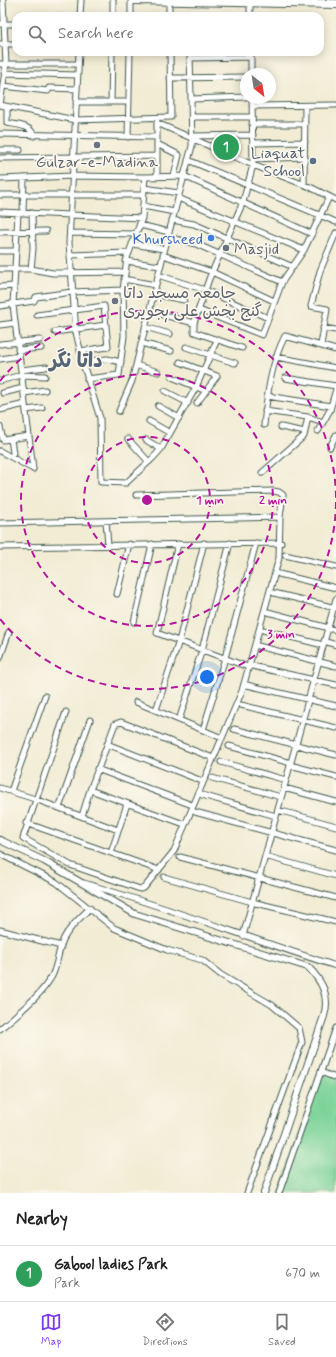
<!DOCTYPE html>
<meta charset="utf-8">
<style>
body{margin:0;font-family:Mynerve,"Playpen Sans Arabic",sans-serif;background:#f6f6f6;color:#222}
.compass{position:absolute;left:240px;top:68px;width:36px;height:36px;border-radius:50%;background:#fff;box-shadow:0 2px 10px #0003;rotate:150deg}
.you{position:absolute;left:207px;top:677px;width:14px;height:14px;margin:-10px;border:3px solid #fff;border-radius:50%;background:#1a73e8;box-shadow:0 0 0 6px #1a73e833}
.badge{display:grid;place-items:center;width:26px;height:26px;border-radius:50%;background:#7c3aed;color:#fff;font-size:13px;font-weight:700}
.pin{position:absolute;translate:-50% -50%;border:2px solid #fff;box-shadow:0 1px 4px #0006}
.list{margin:0;padding:0;list-style:none}
h2{display:flex;justify-content:space-between;align-items:center;height:52px;margin:0;padding:0 16px;font-size:17px}
h2 small{font-size:13px;font-weight:400;color:#767676}
.list li{display:grid;grid-template-columns:26px 1fr auto;gap:12px;align-items:center;box-sizing:border-box;height:56px;padding:0 16px;border-top:1px solid #e0e0e0}
.list b{display:block;font-size:15px;white-space:nowrap}
.list p{margin:0;font-size:13px;white-space:nowrap;color:#767676}
.list em{font-size:13px;font-style:normal;color:#767676}
.icon{flex:none;width:22px;height:22px;fill:none;stroke:currentColor;stroke-width:2;stroke-linecap:round;stroke-linejoin:round}
.map{position:relative;flex:none;width:336px;height:1193px;overflow:hidden}
.search{position:absolute;background:#fff;box-shadow:0 2px 10px #0003;left:12px;right:12px;top:12px;height:44px;display:flex;align-items:center;gap:10px;box-sizing:border-box;padding:0 14px;border-radius:12px;color:#767676;font-size:15px}
.sheet{height:108px;background:#fff}
nav{display:flex;justify-content:space-around;align-items:center;box-sizing:border-box;height:56px;border-top:1px solid #e0e0e0;background:#fff;font-size:11px;color:#767676}
nav a{display:grid;justify-items:center;gap:2px}
nav .on{color:#7c3aed}
.map>svg:first-child{display:block}
.green{fill:#7cd398;stroke:#4e8866}
.lines{fill:none;stroke-linecap:round;stroke-linejoin:round}
.minor-casing{stroke:#3f574c;stroke-width:7}
.tertiary-casing{stroke:#3f574c;stroke-width:8}
.primary-casing{stroke:#3f574c;stroke-width:10}
.minor{stroke:#fff;stroke-width:5}
.tertiary{stroke:#fff;stroke-width:6}
.primary{stroke:#fff;stroke-width:8}
.ring{fill:none;stroke:#b5179e;stroke-width:2;stroke-dasharray:7 5}
.worship-dot{fill:#6b7280;stroke:#fbf7ec;stroke-width:1.5}
.service-dot{fill:#5c6f8a;stroke:#fbf7ec;stroke-width:1.5}
.shop-dot{fill:#3f7fe0;stroke:#fbf7ec;stroke-width:1.5}
.labels{text-anchor:middle;stroke-width:3.5;stroke-linejoin:round;paint-order:stroke}
.service-label{font-size:16px;fill:#4e5e75;stroke:#fbf7ec;text-anchor:end}
.worship-label{font-size:16px;fill:#5b616d;stroke:#fbf7ec;text-anchor:start}
.shop-label{font-size:16px;fill:#366cbe;stroke:#fbf7ec;text-anchor:end}
.district-label{font-size:20px;font-weight:bold;fill:#566577;stroke:#fbf7ec}
.centre{fill:#b5179e;stroke:#fbf7ec;stroke-width:2}
.ring-label{font-size:12px;text-anchor:middle;font-weight:bold;fill:#b5179e;stroke:#fbf7ec;stroke-width:3.5;stroke-linejoin:round;paint-order:stroke}
</style>
<div class="map">
<svg width="336" height="1193" viewBox="0 0 336 1193">
<rect width="100%" height="100%" fill="#fbf7ec"/>
<filter id="ink" filterUnits="userSpaceOnUse"><feTurbulence type="fractalNoise" baseFrequency=".025" numOctaves="2"/><feDisplacementMap in="SourceGraphic" scale="8" xChannelSelector="R" yChannelSelector="G"/><feConvolveMatrix kernelMatrix="1 2 1 2 8 2 1 2 1" color-interpolation-filters="sRGB"/></filter>
<filter id="wash" filterUnits="userSpaceOnUse"><feTurbulence type="fractalNoise" baseFrequency=".012" numOctaves="4" result="noise"/><feDisplacementMap in="SourceGraphic" scale="16" xChannelSelector="R" yChannelSelector="G"/><feGaussianBlur stdDeviation="0.9" result="paint"/><feColorMatrix in="noise" values="0 0 0 0 0 0 0 0 0 0 0 0 0 0 0 0 0 1.4 0 .05"/><feComposite in="paint" operator="in"/></filter>
<g filter="url(#wash)">
<rect width="100%" height="100%" fill="#f2ecd4"/>
<!-- green -->
<path class="green" d="M321,1073L336,1078V1193H280Z"/>
</g>
<g filter="url(#ink)">
<g class="lines">
<!-- minor casing -->
<g class="minor-casing">
<path id="minor" d="M169,1V16
M250,3V16
M80,16L81,0
M113,16V0
M131,16V0
M0,24H16
M0,44H16
M79,52L69,243L76,332L84,367L100,418L101,482L126,483L153,458L161,449L196,387L217,340
M251,52V74
M190,58L251,57
M0,64H78
M4,73L78,75
M170,78L246,77
M3,86L48,91L49,88L77,89
M191,99L246,97
M76,102H129
M111,102L112,52
M0,105L75,120L171,117L170,52
M0,105L6,64L3,0
M252,106L336,105
M7,107V123C17,125 31,125 34,136
M192,117H252
M157,123L253,165L310,187L336,200
M252,124H305
M0,134L157,137
M192,136L253,135
M128,137L130,52
M253,143L305,142
M157,144L179,155L174,176
M0,150H20
M0,158L157,156
M253,159L305,157
M188,160L336,222
M157,177V122
M0,179L73,176L145,177L184,176L312,234
M304,184L305,106
M144,188L179,193
M0,195H143
M178,198L304,250
M143,206L174,212
M0,212L142,218
M18,213L13,305L33,469
M23,213L24,178
M172,220L194,224L293,267
M140,225L169,232
M0,232L46,231
M70,233L136,234
M167,237L196,244L282,282
M132,244L164,249
M0,251H16
M70,255L129,253
M163,255L212,272L274,301
M126,261L160,266
M0,269H31L53,273L125,272
M31,269L33,249L32,213
M158,275L205,290L268,318
M124,279L155,285
M0,287L14,286
M153,294L184,300
M0,306L34,301L36,297L72,292L123,290
M199,310L262,335L282,282L304,250L329,197
M149,311L194,323
M37,315L104,306L108,347L80,351
M0,325L15,323
M145,327L170,334
M323,328L336,330
M55,332L106,325
M141,343L171,351
M0,344L40,340
M321,345L327,309L311,306L320,271L336,233
M186,347L235,363
M242,348L194,332V323L209,279L243,202L253,165L252,98
M18,350L41,348
M276,357L336,368
M0,359L19,356
M83,362L107,359L121,362
M180,362L217,376L197,403
M136,365L158,372
M21,370L46,367
M172,377L206,391
M285,378L336,386
M87,379L119,375L124,336L123,290L127,258L142,218L145,177
M0,381L21,375L45,376
M165,391L188,403
M3,393L23,388
M24,393L45,390
M267,396L331,406
M158,406L179,418
M0,410L25,404
M26,410L42,408
M119,411L132,381L167,240L192,146L190,52
M265,411L308,417L323,422
M149,421L170,433
M264,425C267,395 271,363 285,336L336,350
M0,427L3,440L29,436
M281,427L305,432
M318,431L330,410L336,389
M11,439L13,453
M128,439L149,462
M146,440L161,449
M330,447L336,435
M0,451L33,469
M262,473L304,436L308,417
M106,521L108,545
M0,523L280,517
M178,544L157,633L248,667
M0,547L281,543
M285,555L336,567
M279,574L336,588
M274,593L336,608
M117,594L129,544
M268,612L336,630
M134,622L152,544
M263,630L323,645
M324,641L336,645
M258,646L336,666
M0,658L9,632
M252,666L336,685
M247,685L336,706
M136,702L222,738
M241,705L336,728
M156,710L179,641L204,543
M66,712L23,838L70,865L140,889L144,888L174,851L242,691L279,558L280,517L283,495L279,492L273,491L136,495
M179,720L202,650L230,543
M234,729L336,755
M203,730L225,658L256,543
M107,744L202,781
M229,746L291,763
M221,762L286,780
M290,765L336,777
M97,769L192,805
M212,778L281,797
M0,788L35,799L118,830
M284,788L336,802
M90,790L184,824
M11,791L45,696
M202,795L276,816
M59,808L90,720
M278,810L336,826
M195,812L336,850
M82,816L90,790L115,724L121,722L213,758
M26,823L159,870
M111,853L127,804
M0,854L56,882L114,928L167,950L202,960L221,975L272,1005L299,1028L302,1042L247,1193
M265,856L336,876
M180,857L336,898
M164,877L252,902L336,922
M84,883C169,908 252,939 336,966
M0,930L61,946
M243,936L336,599
M0,1029C18,1013 40,997 52,976C58,964 58,950 64,938C70,926 81,917 90,908
M321,1072L336,1078
M279,1193L336,1028"/>
</g>
<!-- tertiary casing -->
<g class="tertiary-casing">
<path id="tertiary" d="M0,840L44,861L135,914L308,967C322,981 330,996 324,1016L264,1193"/>
</g>
<!-- primary casing -->
<g class="primary-casing">
<path id="primary" d="M134,0L336,4"/>
</g>
<!-- minor -->
<use href="#minor" class="minor"/>
<!-- tertiary -->
<use href="#tertiary" class="tertiary"/>
<!-- primary -->
<use href="#primary" class="primary"/>
</g>
</g>
<!-- distance rings -->
<g class="ring">
<circle cx="147" cy="500" r="63"/>
<circle cx="147" cy="500" r="126"/>
<path d="M336 502A189 189 0 0 1 0 619M0 381A189 189 0 0 1 336 498"/>
</g>
<!-- markers -->
<g class="worship-dot">
<circle cx="97" cy="145" r="4"/>
<circle cx="226" cy="248" r="4"/>
<circle cx="115" cy="301" r="4"/>
</g>
<circle class="service-dot" cx="313" cy="161" r="4"/>
<circle class="shop-dot" cx="211" cy="238" r="4"/>
<g class="labels">
<!-- service labels -->
<g class="service-label">
<text x="305" y="158">Liaquat<tspan x="305" dy="18">School</tspan></text>
</g>
<!-- worship labels -->
<g class="worship-label">
<text x="97" y="167" text-anchor="middle">Gulzar-e-Madina</text>
<text x="234" y="254">Masjid</text>
<text x="123" y="298">جامعہ مسجد داتا<tspan x="123" dy="18">گنج بخش علی ہجویری</tspan></text>
</g>
<!-- shop labels -->
<g class="shop-label">
<text x="203" y="244">Khursheed</text>
</g>
<!-- district labels -->
<g class="district-label">
<text x="76" y="367">داتا نگر</text>
</g>
</g>
<circle cx="147" cy="500" r="6" class="centre"/>
<g class="ring-label">
<text x="210" y="504">1 min</text>
<text x="273" y="504">2 min</text>
<text x="281" y="638">3 min</text>
</g>
</svg>
<svg class="compass" viewBox="-18 -18 36 36"><path d="M0-13l5 13h-10z" fill="#e53935"/><path d="M0 13l5-13h-10z" fill="#767676"/></svg>
<div class="you"></div>
<div class="pin badge" style="left:226px;top:147px;background:#2e9e5b">1</div>
<div class="search"><svg class="icon" aria-label="search" viewBox="0 0 24 24"><circle cx="10" cy="10" r="6"/><path d="M15 15l6 6"/></svg>Search here</div>
</div>
<section class="sheet">
<h2>Nearby<small></small></h2>
<ul class="list">
<li><span class="badge" style="background:#2e9e5b">1</span><div><b>Gabool ladies Park</b><p>Park</p></div><em>670 m</em></li>
</ul>
</section>
<nav>
<a class="on"><svg class="icon" aria-label="map" viewBox="0 0 24 24"><path d="M3 6l6-2 6 2 6-2v14l-6 2-6-2-6 2zM9 4v14M15 6v14"/></svg>Map</a>
<a><svg class="icon" aria-label="directions" viewBox="0 0 24 24"><path d="M12 3l9 9-9 9-9-9zM9 14v-3h6M13 9l2 2-2 2"/></svg>Directions</a>
<a><svg class="icon" aria-label="saved" viewBox="0 0 24 24"><path d="M7 4h10v16l-5-4-5 4z"/></svg>Saved</a>
</nav>
